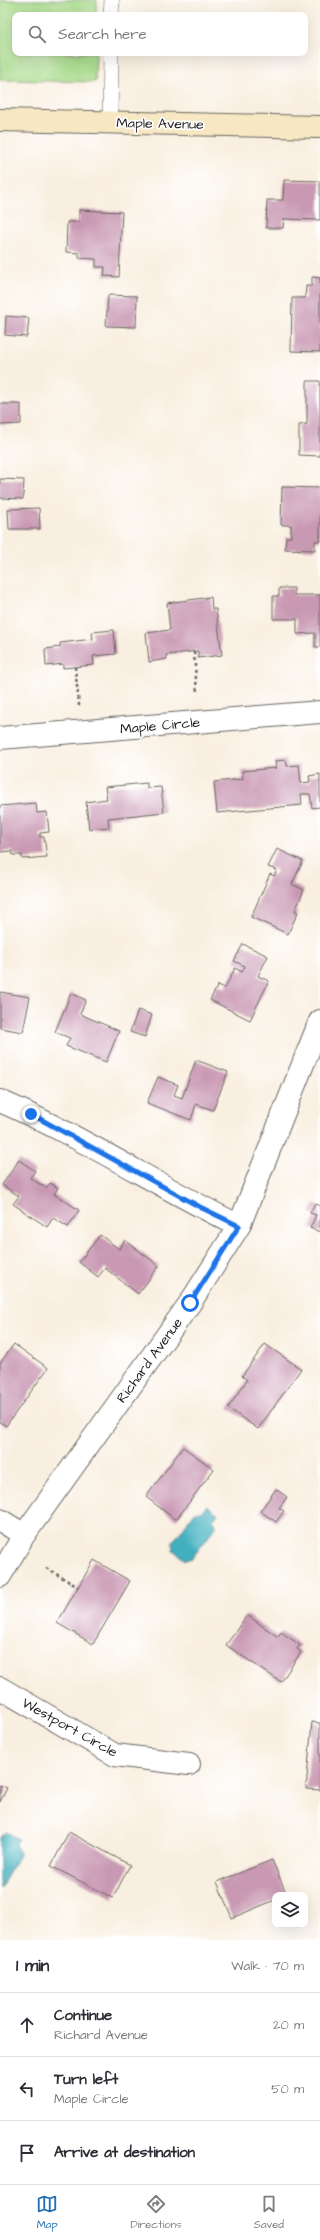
<!DOCTYPE html>
<meta charset="utf-8">
<style>
body{margin:0;font-family:"Architects Daughter",sans-serif;background:#f2f2f3;color:#2b2b33}
.controls{position:absolute;right:12px;bottom:12px;display:grid;overflow:hidden;border-radius:8px;box-shadow:0 4px 16px #0002}
.controls button{width:36px;height:36px;display:grid;place-items:center;padding:0;border:0;border-bottom:1px solid #e1e1e2;background:#fff;color:#2b2b33;font:20px sans-serif}
.stop{position:absolute;width:12px;height:12px;margin:-9px;border:3px solid #1a73e8;border-radius:50%;background:#fff}
.stop.end{background:#1a73e8;border-color:#fff;box-shadow:0 1px 4px #0008}
.list{margin:0;padding:0;list-style:none}
h2{display:flex;justify-content:space-between;align-items:center;height:52px;margin:0;padding:0 16px;font-size:17px}
h2 small{font-size:13px;font-weight:400;color:#7c7c81}
.list li{display:grid;grid-template-columns:26px 1fr auto;gap:12px;align-items:center;box-sizing:border-box;height:64px;padding:0 16px;border-top:1px solid #e1e1e2}
.list b{display:block;font-size:15px;white-space:nowrap}
.list p{margin:0;font-size:13px;white-space:nowrap;color:#7c7c81}
.list em{font-size:13px;font-style:normal;color:#7c7c81}
.icon{flex:none;width:22px;height:22px;fill:none;stroke:currentColor;stroke-width:2;stroke-linecap:round;stroke-linejoin:round}
.map{position:relative;flex:none;width:320px;height:1940px;overflow:hidden}
.search{position:absolute;background:#fff;box-shadow:0 4px 16px #0002;left:12px;right:12px;top:12px;height:44px;display:flex;align-items:center;gap:10px;box-sizing:border-box;padding:0 14px;border-radius:8px;color:#7c7c81;font-size:15px}
.sheet{height:244px;background:#fff}
nav{display:flex;justify-content:space-around;align-items:center;box-sizing:border-box;height:56px;border-top:1px solid #e1e1e2;background:#fff;font-size:11px;color:#7c7c81}
nav a{display:grid;justify-items:center;gap:2px}
nav .on{color:#1f6fb2}
.map>svg:first-child{display:block}
.green{fill:#a7da89;stroke:#627b52}
.water{fill:#42b0bf;stroke:#2f666e}
.building{fill:#c999b3}
.lines{fill:none;stroke-linecap:round;stroke-linejoin:round}
.service-casing{stroke:#696661;stroke-width:16}
.minor-casing{stroke:#696661;stroke-width:24}
.secondary-casing{stroke:#696661;stroke-width:24}
.path{stroke:#696661;stroke-width:2.5;stroke-dasharray:3 3;stroke-linecap:butt}
.service{stroke:#fff;stroke-width:15}
.minor{stroke:#fff;stroke-width:22}
.secondary{stroke:#f7e8c3;stroke-width:22}
.route{stroke:#1a73e8;stroke-width:5}
.labels{text-anchor:middle;stroke-width:3.5;stroke-linejoin:round;paint-order:stroke}
.street-label{font-size:14px;fill:#1c1c1c;stroke:#fff}
</style>
<div class="map">
<svg width="320" height="1940" viewBox="0 0 320 1940">
<rect width="100%" height="100%" fill="#fff"/>
<filter id="ink" filterUnits="userSpaceOnUse"><feTurbulence type="fractalNoise" baseFrequency=".025" numOctaves="2"/><feDisplacementMap in="SourceGraphic" scale="8" xChannelSelector="R" yChannelSelector="G"/><feConvolveMatrix kernelMatrix="1 2 1 2 8 2 1 2 1" color-interpolation-filters="sRGB"/></filter>
<filter id="wash" filterUnits="userSpaceOnUse"><feTurbulence type="fractalNoise" baseFrequency=".012" numOctaves="4" result="noise"/><feDisplacementMap in="SourceGraphic" scale="16" xChannelSelector="R" yChannelSelector="G"/><feGaussianBlur stdDeviation="0.9" result="paint"/><feColorMatrix in="noise" values="0 0 0 0 0 0 0 0 0 0 0 0 0 0 0 0 0 1.4 0 .05"/><feComposite in="paint" operator="in"/></filter>
<g filter="url(#wash)">
<rect width="100%" height="100%" fill="#f9efe0"/>
<!-- green -->
<path class="green" d="M0,0H97L96,15H15V53H96L95,82L0,80Z"/>
<!-- water -->
<path class="water" d="M207,1505L218,1514L213,1520L216,1527L192,1558L185,1560L173,1550L172,1543L195,1512H202Z
M6,1832L19,1839L15,1845L20,1853L0,1889V1838Z"/>
<g id="blocks">
<!-- building -->
<path class="building" d="M284,180L320,181V220L284,219L283,228H266L267,200H283Z
M79,210L122,212L119,277L104,276L105,267H96V259L79,258V253L66,252L67,222H79Z
M312,277L320,278V352L291,351L292,298H305L306,286H312Z
M108,295L137,296L136,327L106,326Z
M6,316L29,318L27,337L5,335Z
M307,381H320V456L299,455V425L307,424Z
M0,404H21V424L0,425Z
M0,479L24,480L23,499L0,498Z
M282,487L320,488V541H315V550L285,549L286,537H291V525H281Z
M39,508L40,529H9L8,509Z
M279,588H294V595H320V647H315V633L297,634V619H273V596H279Z
M211,597L212,609H216L222,655L198,658V651L166,655L167,659L149,662L146,633L170,630L167,603Z
M114,630L116,654L93,656L94,665L63,668V664L46,666L45,649L60,647V643L93,639L92,632Z
M286,760L287,766L299,765L301,783L310,782L309,776L320,774V807L312,808L310,794H301L302,805L217,813L214,782L243,779L242,771L276,768L275,761Z
M147,783V788L161,787L164,812L108,818L109,827L89,829L86,802L107,799L105,787Z
M36,803L37,813L47,812L49,832L40,833V837H44L47,857L22,859V855H13L12,851L0,852V806Z
M277,849L303,861L292,884L304,890L295,911L298,912L288,934L251,917L270,874L274,876L277,870L268,867Z
M243,944L268,956L258,976L269,981L250,1020L210,1000L218,985L225,988L235,968L242,972L245,966L234,961Z
M0,992L30,997L23,1032L0,1028Z
M71,993L86,1000L80,1014L119,1031L106,1062L66,1046L70,1038L55,1032Z
M138,1010L152,1015L145,1037L130,1032Z
M196,1060L228,1072L213,1110L196,1104L191,1120L147,1103L158,1077L178,1085L174,1095L182,1098Z
M19,1160L35,1171L30,1178L46,1188L50,1183L58,1188L54,1194L79,1210L68,1227L53,1218L47,1227L13,1204L19,1196L2,1185Z
M315,1203L320,1206V1232L310,1228L316,1215L310,1213Z
M100,1235L119,1249L125,1240L159,1266L138,1294L105,1268L98,1277L79,1262Z
M14,1344L48,1368L6,1426L0,1422V1363Z
M265,1344L301,1369L258,1429L228,1408L247,1380L242,1376Z
M183,1447L214,1469L176,1520L146,1497Z
M276,1489L287,1497L279,1508L284,1511L276,1522L260,1511Z
M94,1560L130,1581L93,1644L57,1623Z
M247,1615L278,1637L281,1632L300,1645L297,1649L301,1652L281,1682L226,1645Z
M312,1722L320,1723V1790L306,1789Z
M0,1785L7,1788L0,1802Z
M69,1832L130,1865L113,1898L51,1866Z
M272,1860L287,1895H275V1900L232,1918L217,1882Z"/>
</g>
</g>
<g filter="url(#ink)">
<use href="#blocks" fill-opacity="0" stroke="#696661" stroke-width="1"/>
<g class="lines">
<!-- service casing -->
<g class="service-casing">
<path id="service" d="M111,15L112,0
M110,122L111,53"/>
</g>
<!-- minor casing -->
<g class="minor-casing">
<path id="minor" d="M0,738L320,712
M0,1101C83,1137 158,1186 239,1226
M0,1520L24,1535
M0,1576L24,1535L190,1303L239,1226L320,1021
M0,1688L115,1755L189,1764"/>
</g>
<!-- secondary casing -->
<g class="secondary-casing">
<path id="secondary" d="M0,120L320,127"/>
</g>
<!-- path -->
<path class="path" d="M194,652L197,693
M75,667L79,705L80,704
M46,1568L78,1587"/>
<!-- service -->
<use href="#service" class="service"/>
<!-- minor -->
<use href="#minor" class="minor"/>
<!-- secondary -->
<use href="#secondary" class="secondary"/>
</g>
</g>
<g class="lines" filter="url(#ink)">
<!-- route -->
<path class="route" d="M31,1114L200,1207L239,1226L190,1303"/>
</g>
<g class="labels">
<!-- street labels -->
<g class="street-label">
<text transform="translate(160 123) rotate(1)" y="5">Maple Avenue</text>
<text transform="translate(160 725) rotate(-5)" y="5">Maple Circle</text>
<text transform="translate(149 1360) rotate(-54)" y="5">Richard Avenue</text>
<text transform="translate(70 1727) rotate(29)" y="5">Westport Circle</text>
</g>
</g>
</svg>
<div class="controls">
<button><svg class="icon" aria-label="layers" viewBox="0 0 24 24"><path d="M12 4l9 5-9 5-9-5zM3 14l9 5 9-5"/></svg></button>
</div>
<div class="stop" style="left:190px;top:1303px"></div>
<div class="stop end" style="left:31px;top:1114px"></div>
<div class="search"><svg class="icon" aria-label="search" viewBox="0 0 24 24"><circle cx="10" cy="10" r="6"/><path d="M15 15l6 6"/></svg>Search here</div>
</div>
<section class="sheet">
<h2>1 min<small>Walk · 70 m</small></h2>
<ul class="list">
<li><svg class="icon" aria-label="ahead" viewBox="0 0 24 24"><path d="M12 20V5M6 11l6-6 6 6"/></svg><div><b>Continue</b><p>Richard Avenue</p></div><em>20 m</em></li>
<li><svg class="icon" aria-label="left" viewBox="0 0 24 24"><path d="M17 20v-9H6M10 6l-5 5 5 5"/></svg><div><b>Turn left</b><p>Maple Circle</p></div><em>50 m</em></li>
<li><svg class="icon" aria-label="arrive" viewBox="0 0 24 24"><path d="M6 21V4h12l-3 4 3 4H6"/></svg><div><b>Arrive at destination</b></div></li>
</ul>
</section>
<nav>
<a class="on"><svg class="icon" aria-label="map" viewBox="0 0 24 24"><path d="M3 6l6-2 6 2 6-2v14l-6 2-6-2-6 2zM9 4v14M15 6v14"/></svg>Map</a>
<a><svg class="icon" aria-label="directions" viewBox="0 0 24 24"><path d="M12 3l9 9-9 9-9-9zM9 14v-3h6M13 9l2 2-2 2"/></svg>Directions</a>
<a><svg class="icon" aria-label="saved" viewBox="0 0 24 24"><path d="M7 4h10v16l-5-4-5 4z"/></svg>Saved</a>
</nav>
